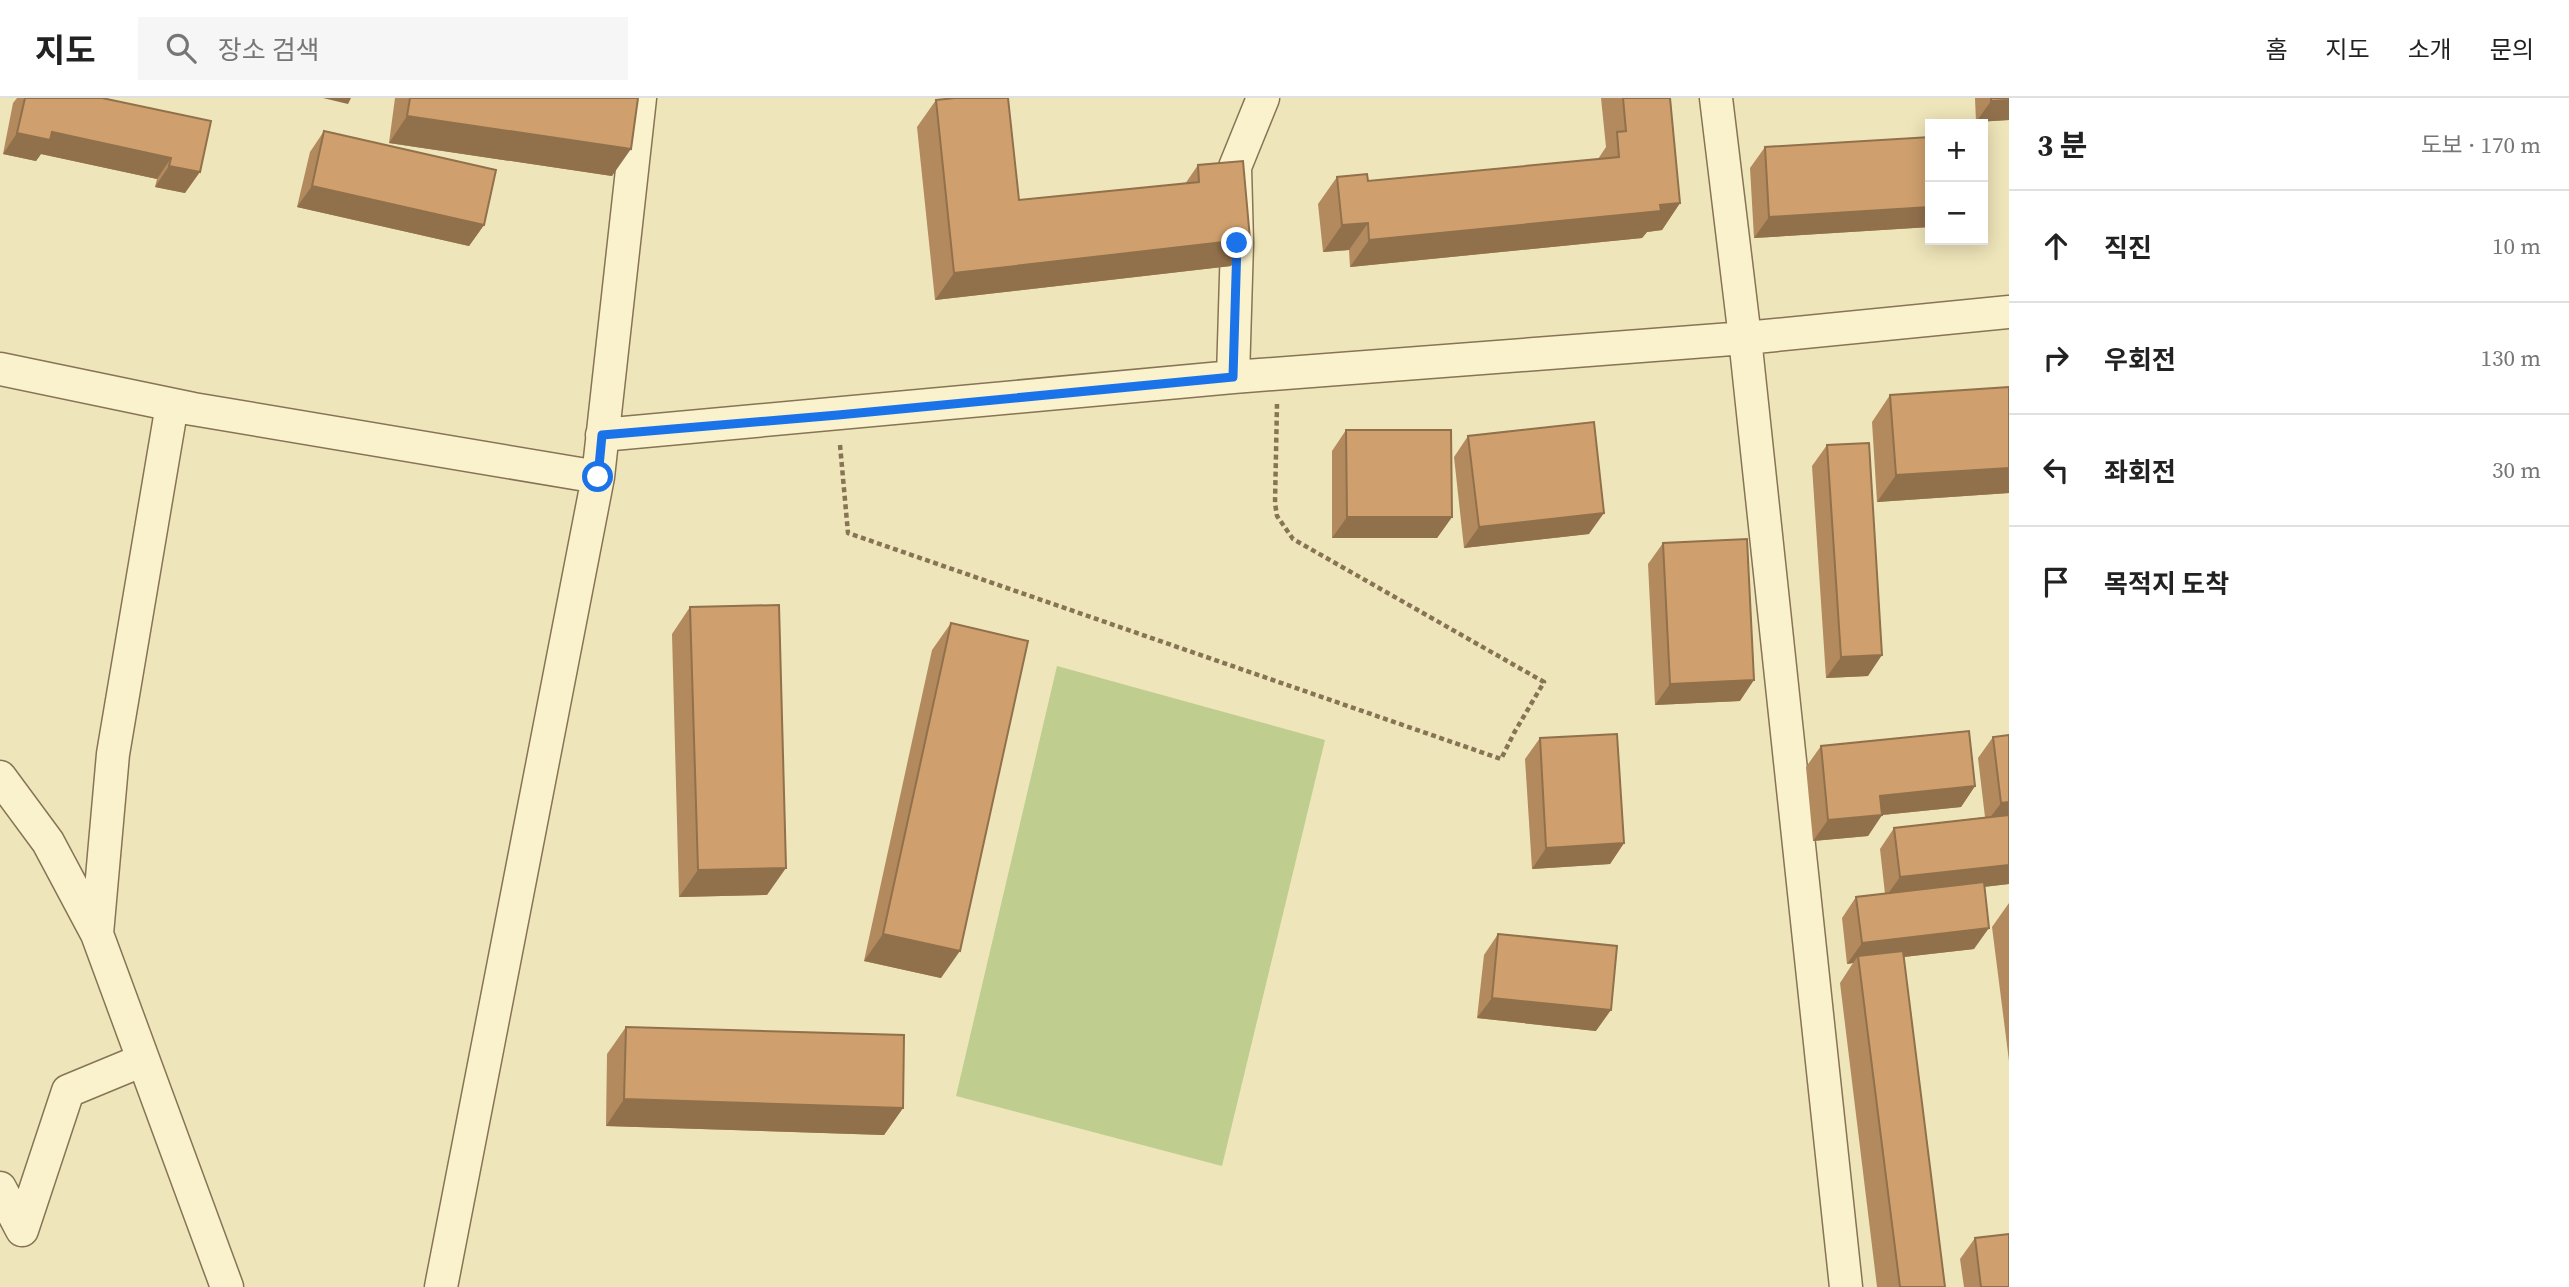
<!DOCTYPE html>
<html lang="ko">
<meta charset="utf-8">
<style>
body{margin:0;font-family:"Source Serif 4","Noto Sans KR",serif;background:#f6f6f6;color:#222}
.controls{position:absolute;right:21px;top:21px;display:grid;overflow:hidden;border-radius:0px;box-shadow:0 4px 18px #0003}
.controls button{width:63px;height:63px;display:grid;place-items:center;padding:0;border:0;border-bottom:2px solid #e0e0e0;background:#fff;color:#222;font:35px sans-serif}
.stop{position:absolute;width:21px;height:21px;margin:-16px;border:5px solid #1a73e8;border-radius:50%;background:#fff}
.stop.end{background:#1a73e8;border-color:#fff;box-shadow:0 2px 7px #0008}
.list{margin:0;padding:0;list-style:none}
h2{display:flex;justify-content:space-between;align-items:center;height:91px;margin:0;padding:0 28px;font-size:30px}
h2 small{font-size:23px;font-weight:400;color:#767676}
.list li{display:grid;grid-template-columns:46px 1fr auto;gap:21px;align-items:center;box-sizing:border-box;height:112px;padding:0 28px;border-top:2px solid #e0e0e0}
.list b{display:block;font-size:26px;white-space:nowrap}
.list em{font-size:23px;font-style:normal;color:#767676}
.icon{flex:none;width:38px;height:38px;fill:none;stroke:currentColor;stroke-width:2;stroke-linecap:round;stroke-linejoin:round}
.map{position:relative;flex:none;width:2009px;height:1189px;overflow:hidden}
header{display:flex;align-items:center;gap:42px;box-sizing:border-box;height:98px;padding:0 35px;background:#fff;border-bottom:2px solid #e0e0e0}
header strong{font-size:33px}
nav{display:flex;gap:38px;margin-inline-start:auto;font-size:24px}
.search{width:490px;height:63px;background:#f6f6f6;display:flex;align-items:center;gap:18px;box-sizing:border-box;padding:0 24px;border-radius:0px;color:#767676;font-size:26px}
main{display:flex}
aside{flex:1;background:#fff}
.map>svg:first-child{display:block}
.green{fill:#bfcd8e}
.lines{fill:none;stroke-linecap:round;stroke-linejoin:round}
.street-casing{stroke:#867454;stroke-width:35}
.path{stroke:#867454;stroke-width:4.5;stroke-dasharray:5 3.5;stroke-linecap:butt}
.street{stroke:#faf1cd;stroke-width:32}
.wall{fill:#b28a5e}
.shaded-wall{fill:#91704c}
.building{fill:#cfa06d;stroke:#91704c;stroke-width:2}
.route{stroke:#1a73e8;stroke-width:9}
</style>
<header>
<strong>지도</strong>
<div class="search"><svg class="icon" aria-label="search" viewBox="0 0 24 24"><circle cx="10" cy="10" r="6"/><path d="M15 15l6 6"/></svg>장소 검색</div>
<nav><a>홈</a><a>지도</a><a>소개</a><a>문의</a></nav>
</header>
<main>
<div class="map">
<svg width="2009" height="1189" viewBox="0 0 2009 1189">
<rect width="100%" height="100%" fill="#efe5ba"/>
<!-- green -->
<path class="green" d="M1057,568L1325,642L1222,1068L956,998Z"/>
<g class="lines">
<!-- street casing -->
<g class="street-casing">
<path id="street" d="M1716,0L1745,240L1846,1189
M0,271L193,311L598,379
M1233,279L1237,145L1235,69L1263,0
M602,337L1233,279L1745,240L2009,214
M0,679L48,744L97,836L227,1189
M97,836L113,656L172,307
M0,1090L22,1132
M22,1132L68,993L143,962
M441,1189L598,379L640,0"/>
</g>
<!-- path -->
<path class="path" d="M840,347L848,435L1501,661L1514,635L1544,584L1293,441L1277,418L1275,405L1277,306"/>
<!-- street -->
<use href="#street" class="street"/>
</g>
<!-- wall -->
<path class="wall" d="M17,0H102L211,23L185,95L155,89L157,81L41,56L36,63L3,56L13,5Z
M395,0H638L612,78L389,45Z
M1601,0H1670L1680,105L1662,132L1647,134L1642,140L1350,169L1349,152L1323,154L1318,106L1337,79L1368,83L1598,61L1606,49Z
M1975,0H2009V22L1976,24Z
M936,2L1019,102L1185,86L1198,67L1231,168L935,202L917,29Z
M324,33L484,127L469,148L297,109L310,54Z
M1930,39V129L1754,140L1750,70L1765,49Z
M2009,289V395L1877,404L1872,324L1890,297Z
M1346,332L1452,419L1437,440H1332V353Z
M1468,338L1589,436L1464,450L1454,359Z
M1827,347L1868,578L1826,580L1812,368Z
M1663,445L1740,603L1655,607L1648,466Z
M690,509L767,797L679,799L672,536Z
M951,525L941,880L864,863L932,552Z
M2009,637V786L1984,789L1974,851L1904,859L1945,1189H1877L1840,885L1853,865L1847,866L1842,820L1856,799L1885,796L1880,751L1894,730L1985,719L1978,660L1993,639Z
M1540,640L1624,745L1610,766L1532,771L1525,661Z
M1821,648L1975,688L1961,709L1882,717L1868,738L1813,743L1806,669Z
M2009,805V963L1992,829Z
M1498,836L1596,933L1477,920L1484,857Z
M626,929L903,1010L884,1037L606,1028L607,956Z
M1975,1140L2009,1189H1964L1960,1161Z"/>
<!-- shaded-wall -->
<path class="shaded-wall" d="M323,0H351L348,6Z
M2009,2V22L1976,24L1991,3Z
M407,18L631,51L612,78L389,45Z
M52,34L171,60L157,81L41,56L36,63L3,56L17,35Z
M169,68L200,74L185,95L155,89Z
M312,88L484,127L469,148L297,109Z
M1680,105L1662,132L1647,134L1642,140L1350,169L1369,142Z
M1930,109V129L1754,140L1769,119Z
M1368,125L1349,152L1323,154L1342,127Z
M1250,141L1231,168L935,202L954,175Z
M2009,370V395L1877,404L1896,377Z
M1604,415L1589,436L1464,450L1479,429Z
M1347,419H1452L1437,440H1332Z
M1882,557L1868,578L1826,580L1841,559Z
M1754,582L1740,603L1655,607L1670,586Z
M1975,688L1961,709L1882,717L1868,738L1813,743L1828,722L1880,698Z
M2009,704V723L1986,725L2001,705Z
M1624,745L1610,766L1532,771L1546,750Z
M2009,767V786L1885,800L1900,779Z
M786,770L767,797L679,799L698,772Z
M1989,830L1974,851L1859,864L1858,858L1853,865L1847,866L1862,845Z
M883,836L960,853L941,880L864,863Z
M1492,900L1611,912L1596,933L1477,920Z
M624,1001L903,1010L884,1037L606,1028Z"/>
<!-- building -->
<path class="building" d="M25,0H102L211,23L200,74L169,68L171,60L52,34L50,42L17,35Z
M410,0H638L631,51L407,18Z
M955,0H1008L1019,102L1199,84L1198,67L1243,63L1250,141L954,175L936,2Z
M1623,0H1670L1680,105L1660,107L1661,113L1369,142L1368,125L1342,127L1337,79L1367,76L1368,83L1619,59L1617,34L1626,33Z
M1991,0H2009V2L1991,3Z
M324,33L496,72L484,127L312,88Z
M1930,39V109L1769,119L1765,49Z
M2009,289V370L1896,377L1890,297Z
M1594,324L1604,415L1479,429L1468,338Z
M1346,332H1451L1452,419H1347Z
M1869,345L1882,557L1841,559L1827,347Z
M1747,441L1754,582L1670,586L1663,445Z
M779,507L786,770L698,772L690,509Z
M951,525L1028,543L960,853L883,836Z
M1969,633L1975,688L1880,698L1882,717L1828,722L1821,648Z
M1617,636L1624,745L1546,750L1540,640Z
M2009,637V704L2001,705L1993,639Z
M2009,717V767L1900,779L1894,730Z
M1984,784L1989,830L1862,845L1856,799Z
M1498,836L1617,848L1611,912L1492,900Z
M1903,853L1945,1189H1900L1858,858Z
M626,929L904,937L903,1010L624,1001Z
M2009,1136V1189H1981L1975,1140Z"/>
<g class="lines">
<!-- route -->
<path class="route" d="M598,379L602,337L838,317L1233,279L1237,145"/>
</g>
</svg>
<div class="controls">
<button>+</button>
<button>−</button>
</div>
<div class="stop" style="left:598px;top:379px"></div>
<div class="stop end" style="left:1237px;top:145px"></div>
</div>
<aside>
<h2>3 분<small>도보 · 170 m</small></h2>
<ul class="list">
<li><svg class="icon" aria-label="ahead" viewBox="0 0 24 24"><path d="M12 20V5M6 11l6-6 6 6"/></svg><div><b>직진</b></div><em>10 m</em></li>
<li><svg class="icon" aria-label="right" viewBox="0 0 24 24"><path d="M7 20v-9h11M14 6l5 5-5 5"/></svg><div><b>우회전</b></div><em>130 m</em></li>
<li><svg class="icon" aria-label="left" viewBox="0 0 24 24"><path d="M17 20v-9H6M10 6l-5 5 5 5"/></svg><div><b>좌회전</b></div><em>30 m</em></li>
<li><svg class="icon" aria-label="arrive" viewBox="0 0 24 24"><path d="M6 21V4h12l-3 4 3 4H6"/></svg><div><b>목적지 도착</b></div></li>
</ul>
</aside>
</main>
